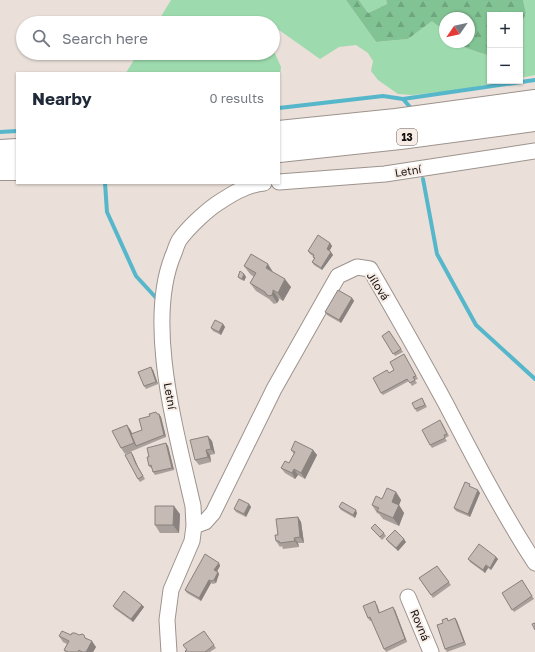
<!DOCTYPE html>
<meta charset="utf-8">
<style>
body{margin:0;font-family:"Golos Text",sans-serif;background:#f6f6f7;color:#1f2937}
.controls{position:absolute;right:12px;top:12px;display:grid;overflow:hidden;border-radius:0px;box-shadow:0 1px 3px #0004}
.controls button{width:36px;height:36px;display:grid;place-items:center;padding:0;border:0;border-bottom:1px solid #e0e1e3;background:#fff;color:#1f2937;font:20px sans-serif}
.compass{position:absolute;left:439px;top:12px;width:36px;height:36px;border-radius:50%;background:#fff;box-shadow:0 1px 3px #0004;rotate:236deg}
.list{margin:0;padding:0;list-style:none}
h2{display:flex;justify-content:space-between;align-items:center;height:52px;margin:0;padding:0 16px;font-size:17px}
h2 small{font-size:13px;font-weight:400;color:#747a83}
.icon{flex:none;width:22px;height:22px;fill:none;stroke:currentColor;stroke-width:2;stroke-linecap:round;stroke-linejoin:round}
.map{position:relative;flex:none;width:535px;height:652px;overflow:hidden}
.search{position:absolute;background:#fff;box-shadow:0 1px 3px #0004;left:16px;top:16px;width:264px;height:44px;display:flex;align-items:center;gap:10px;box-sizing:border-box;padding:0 14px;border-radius:22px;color:#747a83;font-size:15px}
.panel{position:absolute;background:#fff;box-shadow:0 1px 3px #0004;left:16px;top:72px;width:264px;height:112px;border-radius:0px}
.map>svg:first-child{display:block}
.green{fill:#9ddaad}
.forest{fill:url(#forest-firs)}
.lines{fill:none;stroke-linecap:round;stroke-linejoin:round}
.stream{stroke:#56b7cb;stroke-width:4}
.street-casing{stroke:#9d938d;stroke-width:17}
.highway-casing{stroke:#9d938d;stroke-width:24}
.street{stroke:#fff;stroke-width:15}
.highway{stroke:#fff;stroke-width:22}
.wall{fill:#a9a09b}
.shaded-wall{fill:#8a827e}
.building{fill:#c5bab4;stroke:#8a827e}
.labels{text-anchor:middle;stroke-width:4;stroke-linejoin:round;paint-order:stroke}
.shield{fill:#f7ece6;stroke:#58524f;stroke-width:1}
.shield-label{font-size:10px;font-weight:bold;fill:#14100e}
.street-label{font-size:11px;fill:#14100e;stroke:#f7ece6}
</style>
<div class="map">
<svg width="535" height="652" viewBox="0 0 535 652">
<defs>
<pattern id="forest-firs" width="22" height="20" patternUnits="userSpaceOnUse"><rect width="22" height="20" fill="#82c394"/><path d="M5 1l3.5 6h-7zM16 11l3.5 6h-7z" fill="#6fa67e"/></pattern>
</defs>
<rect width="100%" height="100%" fill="#eadfd9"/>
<!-- green -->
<path class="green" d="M171,0H346L376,42L408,39L433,20L445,31V42H458L463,47L487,55L490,53V81H506L458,90L412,95L398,94L378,80L371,71L373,61L368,53L356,45L339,47L320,59L279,30L273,39V23H157Z
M359,0H386L387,4L368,13Z
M523,0H535V75L520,78V23H522L526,13Z
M273,49L281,67L279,85V73H126L138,53H273Z"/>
<!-- forest -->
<path class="forest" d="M346,0H359L368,13L387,4L386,0H523L526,13L522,23H520V15H490V53L487,55L463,47L458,42H469V18H445V31L432,21L408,39L376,42Z"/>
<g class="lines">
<!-- stream -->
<path class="stream" d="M403,99L410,107
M279,108L383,96L403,99L535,80
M0,132L17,131
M423,179L437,254L476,325L535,379
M105,183L107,212L136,276L159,301"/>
<!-- street casing -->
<g class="street-casing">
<path id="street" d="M279,182L385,174L535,151
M194,526L205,522L213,513L274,389L338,276L357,267L370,269C396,314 421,358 446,404C474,458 502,512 535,563
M408,597L431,652
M169,652L167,620L171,590L192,541L194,526L193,506C177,434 144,322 174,253C176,248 177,243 180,239C188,228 204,213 215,205C230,195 245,185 264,183"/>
</g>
<!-- highway casing -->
<g class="highway-casing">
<path id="highway" d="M279,132L396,120L535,101
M0,151L17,150
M279,151L400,138L535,120
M0,169H17"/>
</g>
<!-- street -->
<use href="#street" class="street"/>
<!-- highway -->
<use href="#highway" class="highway"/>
</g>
<!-- wall -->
<path class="wall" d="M330,243L332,246L329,251L333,255L322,270L314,265L312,262L314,259L313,257V256L310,254L308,251Z
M244,266L273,272L291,287L283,301L278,298L279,300L277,303L274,304L269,299L256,291L250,283L254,277L250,274Z
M244,274L246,277L244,281L240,279L238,277Z
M352,298L354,301L341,323L327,315L325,312Z
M223,324L225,327L221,335L213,331L211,328Z
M389,331L403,352L395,356L382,336Z
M404,354L418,379L415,380L417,383L412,386L409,381L383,395L381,393L389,373L394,370Z
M153,370L158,384L146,389L144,386Z
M422,398L427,407L417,412L415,409Z
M158,414H159L161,417L166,437L125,454L121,448L127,425L131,431L132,434L142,430Z
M442,423L449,436L445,438L447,441L432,448L430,445Z
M212,441L215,454L210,455L211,462L199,465L195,460Z
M166,443L168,446L174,470L155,475L153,472L152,468H151L149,466V457Z
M291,450H313L317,455L305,479L298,475L295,479L285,473L281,468L289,463L294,454Z
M133,455L138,467L145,479L140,482L138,479Z
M471,487L480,493L470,517L456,511L454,508L472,487Z
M396,492L401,500L399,505L404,513L399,526L383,519L379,514L377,513L372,505Z
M249,504L251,507L246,517L236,512L234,509Z
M339,507L357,513L355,518L341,510Z
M180,514L179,533H160L155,525Z
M298,517L301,522L304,543H298L299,547L283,549L282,546L280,547L276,541L278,535Z
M371,528L384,533L386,536L382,540Z
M386,539L406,542L398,551L388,542Z
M496,557L498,559L491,570L488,568L485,573L470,562L468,559Z
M219,563L220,566L217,571L219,574L216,583L213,584L211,583L201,601L187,593L185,590Z
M437,566L451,585L433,598L419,578Z
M522,580L534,599L514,612L502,593Z
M377,604L380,613L395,610L407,642L386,652L384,649L372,620L370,621L368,618Z
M142,605L144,607L133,622L115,609L113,606Z
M447,618L449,621L455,618L457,621L466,645L447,652L445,649Z
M204,631L216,648L210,652H186L187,650Z
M71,635L86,638L96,647L93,652H65L64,650L67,644L63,642L59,636Z"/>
<!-- shaded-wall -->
<path class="shaded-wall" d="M330,243L332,246L329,252L327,249Z
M331,252L333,255L322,270L321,268Z
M268,264L273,272L266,268Z
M244,274L246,277L244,281L242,279Z
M285,279L291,287L283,301L278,293Z
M273,290L278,298L279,300L277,303L272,295Z
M352,298L354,301L341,323L339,320Z
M223,324L225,327L221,335L219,332Z
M151,367L153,370L158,384L156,382Z
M159,414L161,417L166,437L164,435Z
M127,425L131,431L137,445L136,446L138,448L134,443Z
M208,436L212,441L215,454L211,449Z
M166,443L168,446L174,470L172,468Z
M206,450L210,455L211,462L208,457Z
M313,450L317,455L305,479L301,473Z
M131,452L133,455L138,467L145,479L136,464Z
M294,469L298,475L295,479L292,473Z
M478,490L480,493L470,517L468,514Z
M396,492L401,500L399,505L404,513L399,526L393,518L392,502Z
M249,504L251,507L246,517L244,514Z
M174,506L180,514L179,533L173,525Z
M356,510L357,513L355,518L353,515Z
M298,517L301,522L304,543L300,537Z
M294,538L298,543L299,547L295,541Z
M404,539L406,542L398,551L396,548Z
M496,557L498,559L491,570L490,568Z
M219,563L220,566L216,573L214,570Z
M486,565L488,568L485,573L483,570Z
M218,572L219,574L216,583L214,580Z
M209,580L211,583L201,601L199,598Z
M142,605L144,607L133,622L131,619Z
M393,607L395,610L407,642L405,639Z
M455,618L457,621L466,645L464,642Z
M92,641L96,647L93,652H86Z"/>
<!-- building -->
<path class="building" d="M318,235L330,243L327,249L331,252L321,268L312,262L315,258L313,257L314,255L308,251Z
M251,254L268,264L266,268L285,279L278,293L273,290V292L272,295L269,296L266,294L265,292L250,283L256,273L244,266Z
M240,271L244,274L242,279L238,277Z
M338,290L352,298L339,320L325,312Z
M215,320L223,324L219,332L211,328Z
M389,331L401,349L393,354L382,336Z
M404,354L416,376L413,377L415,380L410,383L407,379L381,393L373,378L387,370L389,373L394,370L390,362Z
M151,367L156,382L144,386L138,372Z
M422,398L425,405L415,409L412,403Z
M156,412L157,414H159L164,435L136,446L131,434L142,430L139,419L150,416L149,414Z
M440,420L447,434L444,435L445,438L430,445L422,430Z
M127,425L134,443L121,448L112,431Z
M208,436L211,449L206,450L208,457L195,460L190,440Z
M295,441L313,450L301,473L294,469L292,473L281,468L285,461L289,463L295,452L291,450Z
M166,443L172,468L153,472L151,465L149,466L147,457H149L147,448Z
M131,452L136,464L143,476L138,479L125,455Z
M465,482L470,484L469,486L478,490L468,514L454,508Z
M387,488L396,492L392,502L399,505L393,518L377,511L379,508L372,505L376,496L382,499Z
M239,499L249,504L244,514L234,509Z
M342,502L356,510L353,515L339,507Z
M155,506H174L173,525H155Z
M298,517L300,537L294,538L295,541L280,543L279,541H276L275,535H278L276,519Z
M375,524L384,533L380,537L371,528Z
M395,530L404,539L396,548L386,539Z
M479,544L496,557L490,568L486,565L483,570L468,559Z
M205,554L219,563L214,570L218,572L214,580L212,581L209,580L199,598L185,590Z
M437,566L449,582L431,595L419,578Z
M522,580L532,596L512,610L502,593Z
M124,591L142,605L131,619L113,606Z
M375,601L379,613L393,607L405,639L384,649L370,617L368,618L363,606Z
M447,618L448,621L455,618L464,642L445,649L437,625L443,623L442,620Z
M535,623V630L532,624Z
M62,631L71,635L72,633H75L79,635L82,634L84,635L85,638L92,641L86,652H82L79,650L78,652H68L64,650L69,641L59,636Z
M204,631L214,645L205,652H186L185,651L187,650L183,645Z"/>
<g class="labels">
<!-- shield labels -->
<rect class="shield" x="397" y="129" width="20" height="16" rx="3"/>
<g class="shield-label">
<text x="407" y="141">13</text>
</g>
<!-- street labels -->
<g class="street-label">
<text transform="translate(408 171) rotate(-9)" y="4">Letní</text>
<text transform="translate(378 286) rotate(57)" y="4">Jílová</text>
<text transform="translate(170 396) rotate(80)" y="4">Letní</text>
<text transform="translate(420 625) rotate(67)" y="4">Rovná</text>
</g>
</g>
</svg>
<div class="controls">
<button>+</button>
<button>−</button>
</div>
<svg class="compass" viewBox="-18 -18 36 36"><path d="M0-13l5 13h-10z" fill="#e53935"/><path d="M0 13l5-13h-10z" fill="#747a83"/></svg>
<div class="search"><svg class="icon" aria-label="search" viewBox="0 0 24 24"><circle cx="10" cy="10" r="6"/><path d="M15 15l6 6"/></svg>Search here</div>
<section class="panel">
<h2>Nearby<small>0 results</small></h2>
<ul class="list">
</ul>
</section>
</div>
